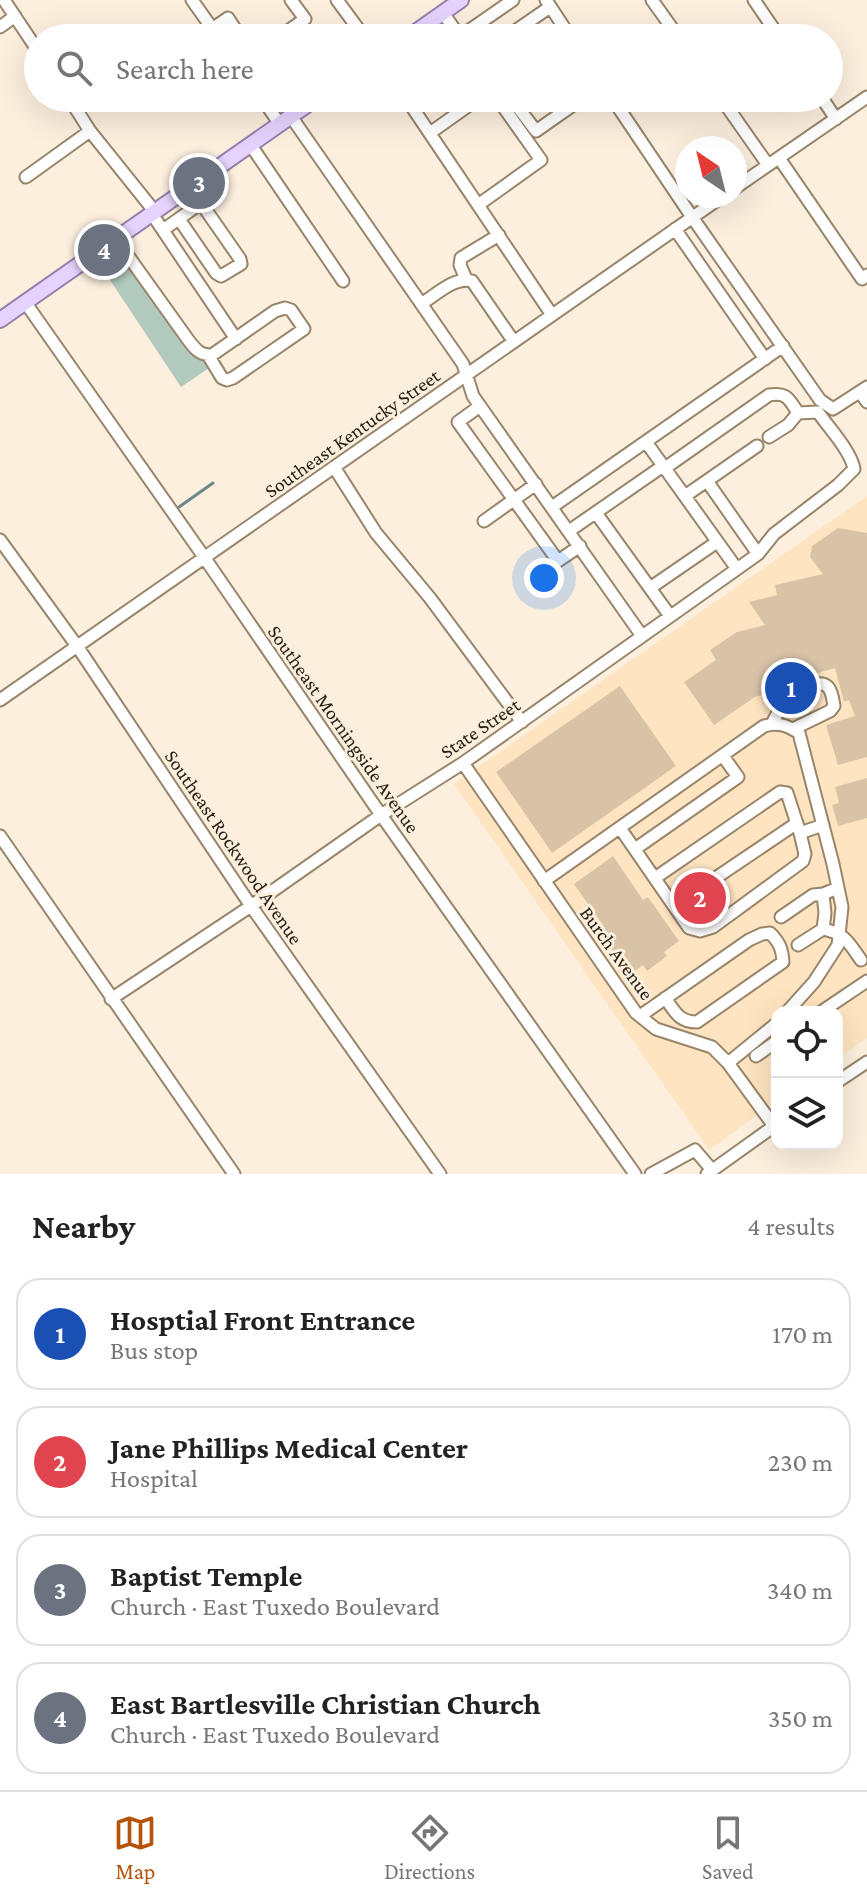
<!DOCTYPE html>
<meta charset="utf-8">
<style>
body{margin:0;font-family:"Crimson Pro",serif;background:#f6f6f6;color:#222}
.controls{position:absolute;right:24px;bottom:24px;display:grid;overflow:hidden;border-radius:16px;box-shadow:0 8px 32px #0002}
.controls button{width:72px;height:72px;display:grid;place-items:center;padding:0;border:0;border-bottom:2px solid #e0e0e0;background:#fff;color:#222;font:40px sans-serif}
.compass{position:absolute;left:675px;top:136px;width:72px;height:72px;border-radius:50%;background:#fff;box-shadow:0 8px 32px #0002;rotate:325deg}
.you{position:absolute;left:544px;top:578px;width:28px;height:28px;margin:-20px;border:6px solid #fff;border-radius:50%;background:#1a73e8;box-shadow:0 0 0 12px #1a73e833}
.badge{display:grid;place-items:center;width:52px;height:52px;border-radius:50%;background:#b45309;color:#fff;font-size:26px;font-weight:700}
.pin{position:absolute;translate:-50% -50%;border:4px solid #fff;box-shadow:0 2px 8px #0006}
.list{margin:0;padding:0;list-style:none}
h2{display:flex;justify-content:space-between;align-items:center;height:104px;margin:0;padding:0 32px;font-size:34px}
h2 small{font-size:26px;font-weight:400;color:#767676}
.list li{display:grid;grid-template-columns:52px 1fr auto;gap:24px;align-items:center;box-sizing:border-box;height:112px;margin:0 16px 16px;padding:0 16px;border:2px solid #e0e0e0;border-radius:24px}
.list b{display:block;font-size:30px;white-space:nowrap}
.list p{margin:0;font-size:26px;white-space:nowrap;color:#767676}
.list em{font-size:26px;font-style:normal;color:#767676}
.icon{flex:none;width:44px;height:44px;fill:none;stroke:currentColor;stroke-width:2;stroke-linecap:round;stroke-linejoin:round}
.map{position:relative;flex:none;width:867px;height:1174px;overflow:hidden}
.search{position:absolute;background:#fff;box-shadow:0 8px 32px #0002;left:24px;right:24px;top:24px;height:88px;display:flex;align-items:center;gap:20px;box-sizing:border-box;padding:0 28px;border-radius:44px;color:#767676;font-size:30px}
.sheet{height:616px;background:#fff}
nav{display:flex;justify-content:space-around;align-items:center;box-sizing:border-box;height:112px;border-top:2px solid #e0e0e0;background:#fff;font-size:22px;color:#767676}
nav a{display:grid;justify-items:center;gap:4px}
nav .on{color:#b45309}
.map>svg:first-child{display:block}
.built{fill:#fee4c0}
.green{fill:#b2cabd}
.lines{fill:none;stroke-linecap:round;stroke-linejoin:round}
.stream{stroke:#6c8688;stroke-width:3}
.building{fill:#d9c3a7}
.minor-casing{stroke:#98856a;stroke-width:15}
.major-casing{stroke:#9680aa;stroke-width:18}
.minor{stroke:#fff;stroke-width:11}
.major{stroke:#e5d3fd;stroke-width:14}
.labels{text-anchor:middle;stroke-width:6;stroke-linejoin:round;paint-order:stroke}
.street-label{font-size:20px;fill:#251e13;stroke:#fcefde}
</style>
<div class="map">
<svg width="867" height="1174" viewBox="0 0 867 1174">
<rect width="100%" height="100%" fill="#fcefde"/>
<!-- built -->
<path class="built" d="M867,496V1038L837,1059V1012H777V1101L709,1150L454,784Z"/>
<!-- green -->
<path class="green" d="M123,248L212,366L181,387L100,265Z"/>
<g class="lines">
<!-- stream -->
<path class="stream" d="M179,507L213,483"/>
</g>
<!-- building -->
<path class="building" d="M838,528L867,533V757L838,765L826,725L855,716L849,700L844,702L835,668L790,681L788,687L755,697L714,725L684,682L716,660L710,650L737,632L765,625L749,602L777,595L775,585L823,574L810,557L812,546Z
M620,686L676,766L552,853L496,772Z
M867,778V818L838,826L832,805L839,803L835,787Z
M613,856L643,900L648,897L679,941L664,952L667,956L647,971L643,965L629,975L599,932L605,928L574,884Z"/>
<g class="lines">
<!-- minor casing -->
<g class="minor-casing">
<path id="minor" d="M4,0L38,51
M192,0L219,38
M337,0L365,38
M546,0L571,38
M652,0L679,38
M754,0L780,38
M443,13L458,34L463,38
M0,27L15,16
M212,29L228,18L241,38
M461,36L513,0
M278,38L305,19L291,0
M505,38L550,7
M556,38L566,31
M69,98L90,131L155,212
M262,98L279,123
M406,98L552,315
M511,98L536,131L583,98
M612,98L692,217L820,400L833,409L867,387
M721,98L768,165
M822,98L836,119
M290,115L463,364L473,396L642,636
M430,133L468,106
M250,144L343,281
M779,158L862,279L867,275
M26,177L90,131
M735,188L867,97
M478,205L541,160L497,98
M152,214L236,339
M179,219L216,273L221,276L241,264L240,259L201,203
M675,229L765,359
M163,230L201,203L191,187
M116,239L189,341C196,350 200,355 212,355L275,311L285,308L291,310L304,329L233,378L227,380L222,378L208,355
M466,279L460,265L461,258L499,235
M25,302L204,557L381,815L635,1174
M421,304C436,295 455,276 472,281L514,342
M860,392L867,402
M480,406L458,422L558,561L580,546
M769,437L788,425L798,413
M646,442L737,569
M334,467L376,533L430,598L522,722
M707,481L758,554
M685,496L757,446
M552,507L783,346
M596,513L670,616
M484,521L536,484
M569,531L663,466
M0,540L77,646L251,906L440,1174
M650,588L717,542
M0,700L723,196
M772,724C776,716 780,707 786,701C794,693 818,677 828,687C832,691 833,700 834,706L830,711L793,729
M463,763L636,1013L656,1029L712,1047L728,1063L774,1126
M620,828L689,928L700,931L713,927L803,861L805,854L800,833L823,825
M0,836L234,1174
M635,849L738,777L723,756
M655,878L780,792L787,793L800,833
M544,881L764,726C778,722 787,725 799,733L833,864L842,907L838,945L814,982L787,1012
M674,906L797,823
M781,917L813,895L823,894
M823,929L825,913L823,894L838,888
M798,945L823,929C846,934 848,942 861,960
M111,999L251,906L381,815L463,763L737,569L758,554L774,534L838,485L854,469C851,451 828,427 818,412L798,413C789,399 787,392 769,395L665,468
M821,1012L867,981
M640,1016L749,940L762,934L770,933C780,943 782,949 783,962L697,1022C678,1022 675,1011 665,998
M756,1056L777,1041
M728,1063L777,1023
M837,1082L867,1062
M651,1174L695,1150L712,1170
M707,1174L777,1124"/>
</g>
<!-- major casing -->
<g class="major-casing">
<path id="major" d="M407,38L461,0
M0,320L317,98"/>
</g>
<!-- minor -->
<use href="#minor" class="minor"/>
<!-- major -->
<use href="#major" class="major"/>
</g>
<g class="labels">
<!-- street labels -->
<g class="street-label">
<text transform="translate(352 433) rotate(-35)" y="7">Southeast Kentucky Street</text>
<text transform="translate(480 728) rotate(-34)" y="7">State Street</text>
<text transform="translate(344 729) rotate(55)" y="7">Southeast Morningside Avenue</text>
<text transform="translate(234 847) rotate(56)" y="7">Southeast Rockwood Avenue</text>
<text transform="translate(617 953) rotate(54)" y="7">Burch Avenue</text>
</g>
</g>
</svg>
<div class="controls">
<button><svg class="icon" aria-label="locate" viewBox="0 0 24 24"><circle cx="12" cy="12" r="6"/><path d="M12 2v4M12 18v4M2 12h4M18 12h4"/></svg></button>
<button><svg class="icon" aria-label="layers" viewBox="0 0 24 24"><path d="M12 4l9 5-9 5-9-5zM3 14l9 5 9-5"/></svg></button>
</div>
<svg class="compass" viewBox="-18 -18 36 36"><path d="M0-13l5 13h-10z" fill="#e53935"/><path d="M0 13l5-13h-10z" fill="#767676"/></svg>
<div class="you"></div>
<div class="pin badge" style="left:791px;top:688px;background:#1a4fb4">1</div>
<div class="pin badge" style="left:700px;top:898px;background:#e0444e">2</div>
<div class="pin badge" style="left:199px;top:183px;background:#6b7280">3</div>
<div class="pin badge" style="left:104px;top:250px;background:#6b7280">4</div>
<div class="search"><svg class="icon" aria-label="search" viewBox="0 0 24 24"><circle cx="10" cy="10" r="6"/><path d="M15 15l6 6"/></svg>Search here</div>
</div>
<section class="sheet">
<h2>Nearby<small>4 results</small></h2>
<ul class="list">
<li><span class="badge" style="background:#1a4fb4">1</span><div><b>Hosptial Front Entrance</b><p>Bus stop</p></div><em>170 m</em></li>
<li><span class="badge" style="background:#e0444e">2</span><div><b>Jane Phillips Medical Center</b><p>Hospital</p></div><em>230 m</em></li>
<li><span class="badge" style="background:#6b7280">3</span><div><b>Baptist Temple</b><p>Church · East Tuxedo Boulevard</p></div><em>340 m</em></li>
<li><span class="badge" style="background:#6b7280">4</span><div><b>East Bartlesville Christian Church</b><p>Church · East Tuxedo Boulevard</p></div><em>350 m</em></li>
</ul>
</section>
<nav>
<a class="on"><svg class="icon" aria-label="map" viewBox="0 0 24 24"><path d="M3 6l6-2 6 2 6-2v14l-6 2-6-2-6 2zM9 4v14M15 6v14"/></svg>Map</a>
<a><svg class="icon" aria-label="directions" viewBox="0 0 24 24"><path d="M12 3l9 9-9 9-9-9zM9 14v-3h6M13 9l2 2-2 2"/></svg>Directions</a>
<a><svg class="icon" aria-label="saved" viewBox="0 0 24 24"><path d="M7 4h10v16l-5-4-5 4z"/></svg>Saved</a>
</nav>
